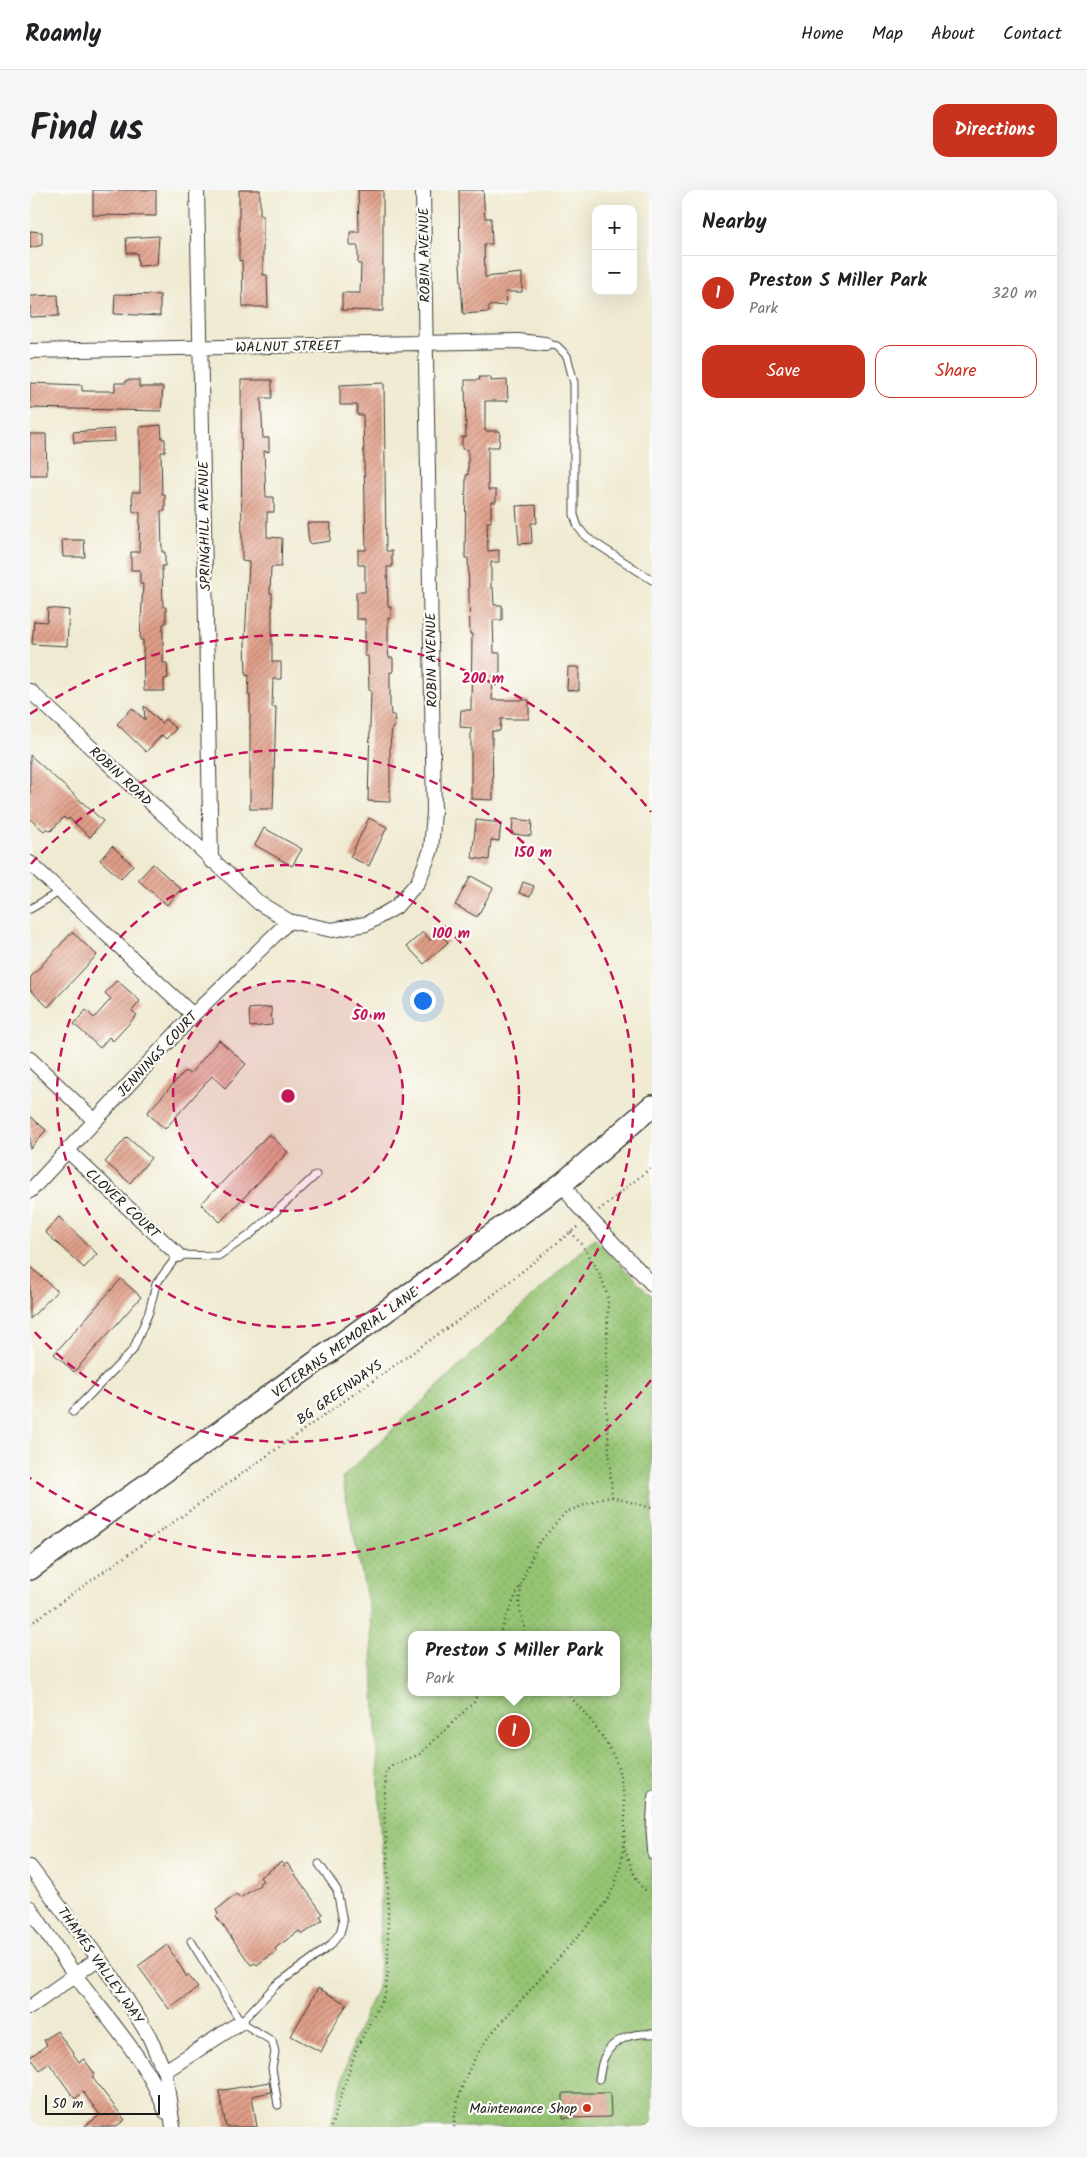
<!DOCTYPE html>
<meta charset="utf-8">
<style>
body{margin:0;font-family:Kalam,sans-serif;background:#f6f6f6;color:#202124}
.controls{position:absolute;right:15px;top:15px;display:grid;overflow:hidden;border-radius:10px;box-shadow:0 5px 20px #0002}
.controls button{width:45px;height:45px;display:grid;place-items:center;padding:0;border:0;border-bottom:1px solid #e0e0e0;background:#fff;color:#202124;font:25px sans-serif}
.scale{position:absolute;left:15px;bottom:12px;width:115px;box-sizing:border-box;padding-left:5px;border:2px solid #1c1c1c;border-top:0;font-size:14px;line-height:18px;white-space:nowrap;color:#1c1c1c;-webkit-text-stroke:4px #fdfcf7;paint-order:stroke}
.you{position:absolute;left:392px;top:810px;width:18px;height:18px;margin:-12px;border:4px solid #fff;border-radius:50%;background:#1a73e8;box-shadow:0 0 0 8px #1a73e833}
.badge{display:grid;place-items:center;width:32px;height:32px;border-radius:50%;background:#c8321e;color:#fff;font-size:16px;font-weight:700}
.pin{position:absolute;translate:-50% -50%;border:2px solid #fff;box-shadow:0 1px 5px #0006}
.popup{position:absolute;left:378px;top:1441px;width:212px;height:65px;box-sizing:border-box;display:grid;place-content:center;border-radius:10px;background:#fff;filter:drop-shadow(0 1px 4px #0005);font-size:16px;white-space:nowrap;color:#757577}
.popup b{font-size:19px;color:#202124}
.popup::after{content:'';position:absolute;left:50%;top:100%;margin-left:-10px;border:10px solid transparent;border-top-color:#fff}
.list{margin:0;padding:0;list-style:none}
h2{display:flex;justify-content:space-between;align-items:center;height:65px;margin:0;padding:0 20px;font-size:21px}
h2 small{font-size:16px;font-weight:400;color:#757577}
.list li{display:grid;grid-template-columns:32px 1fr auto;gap:15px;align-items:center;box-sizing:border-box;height:75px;padding:0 20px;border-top:1px solid #e0e0e0}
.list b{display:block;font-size:19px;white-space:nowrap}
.list p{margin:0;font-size:16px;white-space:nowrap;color:#757577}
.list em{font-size:16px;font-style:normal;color:#757577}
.actions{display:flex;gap:10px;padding:15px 20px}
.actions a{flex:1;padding:11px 0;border:1px solid #c8321e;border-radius:15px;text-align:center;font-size:18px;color:#c8321e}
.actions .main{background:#c8321e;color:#fff}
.map{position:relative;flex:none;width:622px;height:1937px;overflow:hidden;border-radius:15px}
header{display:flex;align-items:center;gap:30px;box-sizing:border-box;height:70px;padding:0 25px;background:#fff;border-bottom:1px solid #e0e0e0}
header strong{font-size:24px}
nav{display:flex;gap:28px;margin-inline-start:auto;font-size:18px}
.intro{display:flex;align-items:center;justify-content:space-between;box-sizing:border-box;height:120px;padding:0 30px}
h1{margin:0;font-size:35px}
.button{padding:12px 22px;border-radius:15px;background:#c8321e;color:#fff;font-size:18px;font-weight:700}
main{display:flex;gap:30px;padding:0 30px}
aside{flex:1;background:#fff;border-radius:15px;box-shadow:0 5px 20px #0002}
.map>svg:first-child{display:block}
.grass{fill:url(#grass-dots);stroke:#587048;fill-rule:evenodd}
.building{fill:url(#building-hatch)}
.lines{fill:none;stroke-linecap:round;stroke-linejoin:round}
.lane-casing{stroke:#3c3b37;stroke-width:9}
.street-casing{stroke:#3c3b37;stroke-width:16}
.primary-casing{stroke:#3c3b37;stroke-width:24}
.path{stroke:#3c3b37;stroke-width:2.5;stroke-dasharray:1 4;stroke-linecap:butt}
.lane{stroke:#fff;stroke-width:7}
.street{stroke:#fff;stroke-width:14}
.primary{stroke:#fff;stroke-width:21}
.ring{fill:none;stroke:#c2185b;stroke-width:2.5;stroke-dasharray:9 6}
.poi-dot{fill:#c8321e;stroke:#fdfcf7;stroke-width:2}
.labels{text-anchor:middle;stroke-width:4.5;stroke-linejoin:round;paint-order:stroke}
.street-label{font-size:14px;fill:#1c1c1c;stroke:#fdfcf7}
.poi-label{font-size:14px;fill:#1c1c1c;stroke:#fdfcf7;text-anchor:end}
.centre{fill:#c2185b;stroke:#fdfcf7;stroke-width:2.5}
.ring-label{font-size:15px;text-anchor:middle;font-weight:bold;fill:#c2185b;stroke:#fdfcf7;stroke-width:4.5;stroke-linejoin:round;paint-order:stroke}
</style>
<header>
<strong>Roamly</strong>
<nav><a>Home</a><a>Map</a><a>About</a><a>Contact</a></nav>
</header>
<div class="intro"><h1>Find us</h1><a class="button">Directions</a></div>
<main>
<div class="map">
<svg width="622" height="1937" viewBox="0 0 622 1937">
<defs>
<pattern id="grass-dots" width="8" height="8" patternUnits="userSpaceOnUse" patternTransform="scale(1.25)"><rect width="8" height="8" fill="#95c473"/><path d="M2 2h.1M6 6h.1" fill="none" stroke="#80a863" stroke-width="1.8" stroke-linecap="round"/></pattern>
<pattern id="building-hatch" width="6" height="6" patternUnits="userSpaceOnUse" patternTransform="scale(1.25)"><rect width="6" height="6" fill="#e09e88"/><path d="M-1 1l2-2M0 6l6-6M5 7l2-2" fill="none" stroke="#b5806e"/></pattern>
</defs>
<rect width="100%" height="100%" fill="#fdfcf7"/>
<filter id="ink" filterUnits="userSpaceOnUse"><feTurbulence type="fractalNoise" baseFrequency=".02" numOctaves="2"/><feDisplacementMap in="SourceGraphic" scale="10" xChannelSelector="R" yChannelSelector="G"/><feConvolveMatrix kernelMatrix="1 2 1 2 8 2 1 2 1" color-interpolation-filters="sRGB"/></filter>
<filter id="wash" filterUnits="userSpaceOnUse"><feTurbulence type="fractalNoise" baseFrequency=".0096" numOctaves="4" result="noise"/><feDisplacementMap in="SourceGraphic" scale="20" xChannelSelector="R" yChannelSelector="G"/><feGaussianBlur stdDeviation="1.12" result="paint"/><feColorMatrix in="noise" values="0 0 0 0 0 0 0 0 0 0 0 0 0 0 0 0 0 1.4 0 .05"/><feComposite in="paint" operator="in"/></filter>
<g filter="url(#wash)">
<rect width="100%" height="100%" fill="#efead1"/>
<!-- grass -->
<path class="grass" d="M564,1048L622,1106V1937H300L323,1852L349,1793L352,1658L340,1423L312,1288ZM382,1445H586V1502H382Z"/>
<g id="blocks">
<!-- building -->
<path class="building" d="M63,0H126V26L63,25Z
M209,0H230V25H233V85H237L238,117H213L212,70L209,71Z
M328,0H353V121L312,120V103H330L331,74H328V56H320V42H329Z
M429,0H453L455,28H461L462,54H454L455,87L492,83V102H475L476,115L459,116V122L433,124L430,75Z
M0,41L12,42V55L0,58Z
M129,46L127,75L108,76L107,63H97L96,48Z
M85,104L130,105V126L84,124Z
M28,105L29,126L0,127V106Z
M449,187H461V191L477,190L478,211H455V241H470L469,257H458V300H466V312H461V332H457L458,361L469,360V372H461V398H463L464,415H472V430H463L464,463H470V485H463L462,510H499V529H471L470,541H462L463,610L441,609V538L430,537L431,520H441L442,444H440L438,368H435L436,285H438V260L432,259V247H436L435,190H450Z
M96,190H109V197H133L131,221L0,218V193L52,195V201H85V193H96Z
M211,190H242V208H231L233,248H239V262L234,261L236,307H244V322H237V347L252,348L251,377H241L240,403H242V472H251V489H243L242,517H246L243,619H220V505H218L219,485L216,486L215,450L219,372L212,371Z
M354,193L356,361H362V377H357L358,416L361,417V429L358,428V458L359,468H363V482H360V514L361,525H365L364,538H362L360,556V612L338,611L341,500H339L338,466H335V429H326V402H335V375H328V360H336L333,225H327V215H310V195Z
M131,235L132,249H135V262H131L132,304H135V321H131L132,362H135V376H132L133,417H136V433L133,434V473H137L138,488L134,489V501H114L113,450H110L113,394H110V380H101V362H109L110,322H103L102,302H110V237Z
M84,239L85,251L44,253L43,242Z
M0,244H16L17,285H0Z
M506,315L507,333H501L502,353L489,354L486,316Z
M277,333H301L300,351L279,354Z
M32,350H54L55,367H33Z
M18,418L39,420L37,456L2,454L4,431L17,432Z
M538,477H549V501L537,500Z
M114,516L131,533L135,529L146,539L136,549L132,545L116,562L87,534L102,518L115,530Z
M0,565L73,631L60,647L39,628L37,630L34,627L21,641L17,638L14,641L0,629Z
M339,628L357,637L339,676L320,667Z
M483,629L502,631L501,646L482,644Z
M446,630L471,633L469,651L461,650L459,670L442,668Z
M234,638L272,659L262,676L225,655Z
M82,656L103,675L91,689L70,670Z
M123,674L151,699L137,715L108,690Z
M441,686L463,698L447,727L425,715Z
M493,692L504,696L500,707L489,703Z
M42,742L67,765L18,817L0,800V788Z
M393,742L400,750L409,742L418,752L394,774L377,756Z
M87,790L110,811L102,821L107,825L83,851L79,847L70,858L44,834L56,820L64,828L81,809L75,803Z
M241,817L242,835L220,837L219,819Z
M189,850L216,874L195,898L182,886L135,939L117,923L155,881L160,884Z
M0,926L16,940L0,959Z
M239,944L258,962L190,1032L171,1014Z
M97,947L121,968L100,993L75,972Z
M29,1027L67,1064L54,1078L15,1042Z
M0,1076L27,1101L0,1129Z
M91,1089L111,1107L44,1182L24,1164Z
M251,1672L254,1676L257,1673L293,1724L290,1726L293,1730L272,1745L269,1741L248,1756L245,1759L247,1761L227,1775L225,1773L221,1775L186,1726L188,1724L186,1720L207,1704L210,1708L230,1695L229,1693L233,1691L230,1687Z
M137,1755L157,1787L158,1785L168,1798L139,1819L108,1776Z
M288,1798L317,1814L296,1849L297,1850L291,1862L261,1846Z
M27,1841L49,1872L54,1869L65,1884L62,1887L95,1930L85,1937H54L70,1925L53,1902L45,1909L19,1873L10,1880L0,1867L17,1855L14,1850Z
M239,1892L241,1902L222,1906L227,1937H196L189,1901Z
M533,1903H580L581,1927L533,1928Z"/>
</g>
</g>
<g filter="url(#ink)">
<use href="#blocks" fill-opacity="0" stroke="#3c3b37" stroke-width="1"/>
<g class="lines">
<!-- lane casing -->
<g class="lane-casing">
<path id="lane" d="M515,154L527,156L537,166L544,193V325L548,337L556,347L622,390
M0,719L31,701
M43,1222L103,1160L119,1122L126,1094L148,1065L188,1066L220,1045L286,985
M622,1604L620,1640L622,1666
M161,1751L211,1832L242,1851L245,1862L242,1878L248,1915
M211,1832L246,1795L300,1756L310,1743L313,1732L307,1700L289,1674
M569,1889C571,1881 571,1872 575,1866C583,1848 604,1843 622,1844"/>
</g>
<!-- street casing -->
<g class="street-casing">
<path id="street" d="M167,0L181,671
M0,161L488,151L515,154
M0,501L229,713L259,731L302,740L336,734L366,717L388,692L401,660L404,622L393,0
M0,673L163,825
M0,869L64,930
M37,960L148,1065
M533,993L546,1014L622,1094
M0,1001L163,825L259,731
M0,1677L84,1789L119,1846L135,1883L143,1937
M0,1718C17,1743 33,1770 52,1794C82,1834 119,1874 136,1922
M0,1817L69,1768
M135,1881L211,1832"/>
</g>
<!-- primary casing -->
<g class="primary-casing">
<path id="primary" d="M0,1379L533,993L622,916"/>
</g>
<!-- path -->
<path class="path" d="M569,1020L622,977
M541,1042C558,1062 574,1085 578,1111L576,1213L582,1307
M491,1397L489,1415L496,1445
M0,1434L458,1109L547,1037
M469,1445L507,1355L536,1322L572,1308L582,1307L622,1318
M593,1655C598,1666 606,1697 617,1701
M301,1937L327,1857L355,1804L358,1782V1677L354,1619L356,1581L362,1576L390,1564L444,1512L448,1502
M424,1937C426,1902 440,1873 460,1845L567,1725C575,1713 583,1702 587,1688C598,1655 598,1599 584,1567C572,1542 554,1522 536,1502"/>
<!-- lane -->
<use href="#lane" class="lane"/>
<!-- street -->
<use href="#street" class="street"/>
<!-- primary -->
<use href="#primary" class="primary"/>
</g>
</g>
<!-- distance rings -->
<circle cx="258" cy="906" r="115" fill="#c2185b" fill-opacity=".12"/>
<g class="ring">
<circle cx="258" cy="906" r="115"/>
<circle cx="258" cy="906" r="231"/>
<path d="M1 674A346 346 0 1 1 1 1138"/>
<path d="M621 1190A461 461 0 0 1 0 1288M0 524A461 461 0 0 1 621 622"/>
</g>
<!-- markers -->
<circle class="poi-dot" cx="557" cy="1918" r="5"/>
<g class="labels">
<!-- street labels -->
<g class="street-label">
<text transform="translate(394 65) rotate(-91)" y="5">ROBIN AVENUE</text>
<text transform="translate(258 156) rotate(-1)" y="5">WALNUT STREET</text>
<text transform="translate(174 336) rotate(-91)" y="5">SPRINGHILL AVENUE</text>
<text transform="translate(401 470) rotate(-91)" y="5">ROBIN AVENUE</text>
<text transform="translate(91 586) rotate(43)" y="5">ROBIN ROAD</text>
<text transform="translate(127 864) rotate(-47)" y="5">JENNINGS COURT</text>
<text transform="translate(93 1013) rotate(43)" y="5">CLOVER COURT</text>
<text transform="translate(315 1152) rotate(-36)" y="5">VETERANS MEMORIAL LANE</text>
<text transform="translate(309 1202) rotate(-35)" y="5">BG GREENWAYS</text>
<text transform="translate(71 1775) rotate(55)" y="5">THAMES VALLEY WAY</text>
</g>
<!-- poi labels -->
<g class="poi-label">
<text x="547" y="1923">Maintenance Shop</text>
</g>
</g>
<circle cx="258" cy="906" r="8" class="centre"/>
<g class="ring-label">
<text x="453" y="493">200 m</text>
<text x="503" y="667">150 m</text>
<text x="421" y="748">100 m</text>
<text x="339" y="830">50 m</text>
</g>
</svg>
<div class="controls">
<button>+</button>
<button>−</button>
</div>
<div class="scale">50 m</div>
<div class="you"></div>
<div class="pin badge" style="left:484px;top:1541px">1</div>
<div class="popup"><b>Preston S Miller Park</b>Park</div>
</div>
<aside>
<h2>Nearby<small></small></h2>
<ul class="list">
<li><span class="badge">1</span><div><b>Preston S Miller Park</b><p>Park</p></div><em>320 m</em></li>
</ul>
<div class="actions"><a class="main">Save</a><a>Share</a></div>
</aside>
</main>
